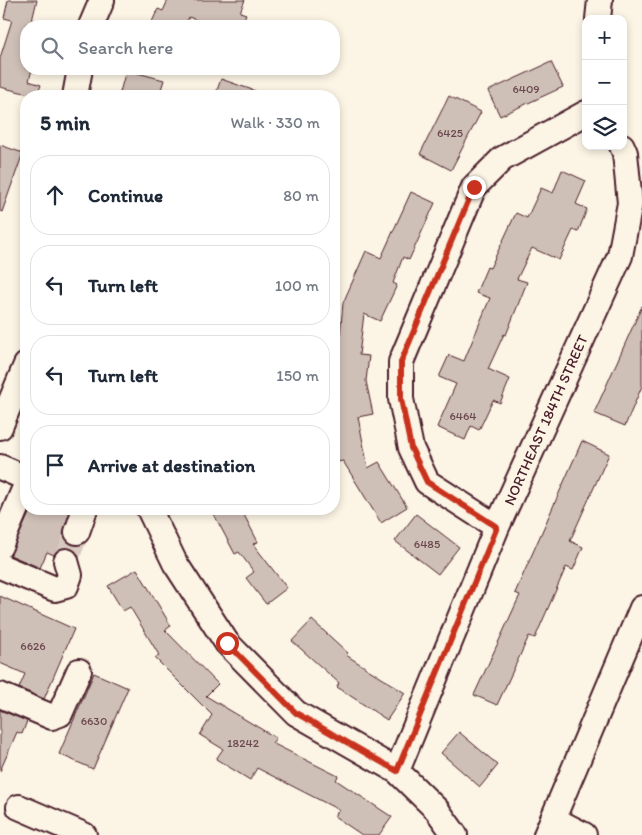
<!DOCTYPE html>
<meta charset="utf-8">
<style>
body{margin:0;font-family:Itim,sans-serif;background:#f2f2f3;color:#1f2937}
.controls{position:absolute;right:15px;top:15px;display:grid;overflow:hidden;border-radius:10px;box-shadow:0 2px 8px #0003}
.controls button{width:45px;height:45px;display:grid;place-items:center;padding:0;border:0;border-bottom:1px solid #e0e1e3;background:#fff;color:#1f2937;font:25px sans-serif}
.stop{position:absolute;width:15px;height:15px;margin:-11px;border:4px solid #c8321e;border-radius:50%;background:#fff}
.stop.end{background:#c8321e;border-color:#fff;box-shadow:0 1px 5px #0008}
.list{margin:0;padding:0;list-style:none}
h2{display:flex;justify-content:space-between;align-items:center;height:65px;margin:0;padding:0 20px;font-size:21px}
h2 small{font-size:16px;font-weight:400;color:#747a83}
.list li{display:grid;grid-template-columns:32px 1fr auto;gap:15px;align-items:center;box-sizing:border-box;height:80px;margin:0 10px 10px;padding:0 10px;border:1px solid #e0e1e3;border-radius:20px}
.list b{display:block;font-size:19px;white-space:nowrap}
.list em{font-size:16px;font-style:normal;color:#747a83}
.icon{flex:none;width:28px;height:28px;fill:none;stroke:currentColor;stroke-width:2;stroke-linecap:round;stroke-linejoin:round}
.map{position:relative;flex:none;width:642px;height:835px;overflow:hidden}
.search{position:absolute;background:#fff;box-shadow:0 2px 8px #0003;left:20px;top:20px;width:320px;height:55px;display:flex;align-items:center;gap:12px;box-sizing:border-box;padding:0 18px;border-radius:20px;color:#747a83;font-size:19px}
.panel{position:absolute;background:#fff;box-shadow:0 2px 8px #0003;left:20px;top:90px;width:320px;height:425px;border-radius:20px}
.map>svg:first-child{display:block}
.building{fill:#cfc0b7;stroke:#4a1f2b}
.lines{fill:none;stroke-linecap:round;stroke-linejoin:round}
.minor-tunnel{stroke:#d8cac0;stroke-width:24;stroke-dasharray:24 12;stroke-linecap:butt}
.minor-casing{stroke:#4a1f2b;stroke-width:28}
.minor{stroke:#fcf5e5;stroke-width:24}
.route{stroke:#c8321e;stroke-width:6}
.labels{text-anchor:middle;stroke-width:4.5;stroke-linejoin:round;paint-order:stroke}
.number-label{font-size:12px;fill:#6b474e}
.street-label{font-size:15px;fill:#4a1f2b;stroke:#fcf5e5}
</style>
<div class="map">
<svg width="642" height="835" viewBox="0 0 642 835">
<rect width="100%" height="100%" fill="#fcf5e5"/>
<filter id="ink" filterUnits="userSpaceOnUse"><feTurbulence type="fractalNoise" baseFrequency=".02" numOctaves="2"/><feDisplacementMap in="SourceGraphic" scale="10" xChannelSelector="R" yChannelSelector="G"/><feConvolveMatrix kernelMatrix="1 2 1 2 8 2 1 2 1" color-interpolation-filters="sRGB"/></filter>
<g filter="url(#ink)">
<!-- building -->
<path class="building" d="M8,0H37L31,25L26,24V69H32L29,81L41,85L37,96L0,87V58L12,20L4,18Z
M168,0H245L240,12L246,14L241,26H210L189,17L187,21L197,26H150L158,9L163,11Z
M551,62L563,87L500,116L488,91Z
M126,70L164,80L159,96H119Z
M221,79L264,94L263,96H215Z
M449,96L481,112L451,170L420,154Z
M0,145L23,153L2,212L0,211Z
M562,170L586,181L576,204L587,209L578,232L573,230L559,260L532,248L517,279L527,282L506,335L504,334L488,369L510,379L500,403L493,400L479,430L471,426L465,440L437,427L456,384L439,377L449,355L464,361L490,298L476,293L487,267L490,268L516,213L527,218L541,188L553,193Z
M411,192L435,203L409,260L403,257L393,283L397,285L380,321L364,314L359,355L369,356L366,381L373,414L358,417L368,468L379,462L407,507L381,523L343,461L337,462L334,444V335L340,336L343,303L366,251L381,258Z
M642,306V386L625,426L594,413Z
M582,441L609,454L570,541L583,547L573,570L566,567L535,638L529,636L497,705L474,695L520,595L515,593Z
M31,509H71L63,534L66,541L72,545L83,544L78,555L69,548H62L54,555L47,552L40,568L10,555Z
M211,509H241L258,542L253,544L287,588L266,604L246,578L254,572L239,552L235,554Z
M416,514L459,547L438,574L395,541Z
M137,569L171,626L165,630L218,684L206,696L276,738L272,743L338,776L336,780L392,817L379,835H362L334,816L339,810L257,768L250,780L216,759L223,749L200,735L212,715L155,658L159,655L130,607L123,611L108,586Z
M0,596L74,629L44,699L19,688L25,674L0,663Z
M312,620L348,653L346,655L405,693L387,720L337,687L339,683L292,641Z
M94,673L128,688L93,769L59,754Z
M0,710L27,721L22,734L17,732L0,771Z
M459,732L498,765L480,787L441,753Z"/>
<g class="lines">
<!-- minor-tunnel -->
<path class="minor-tunnel" d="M66,561L77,532"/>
<!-- minor casing -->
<g class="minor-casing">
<path id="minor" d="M598,19L600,0
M91,26L102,0
M75,96L80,69
M0,427L26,365
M0,467L26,478
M149,509L175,563L227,643L296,713L397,771L437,810L455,835
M497,527L427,482L411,448L401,399V362L474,187L502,159L586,113
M77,532L85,509
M0,546L26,485
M0,566L55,589L66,586L70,575L66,561
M0,695L52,717L60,714L79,671
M397,771L497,527L620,256L630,203L625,153L622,146
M19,807L84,835
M553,819L584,835
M546,835L642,608"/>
</g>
<!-- minor -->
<use href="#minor" class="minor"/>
</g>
</g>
<g class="lines" filter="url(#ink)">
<!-- route -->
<path class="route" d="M227,643L296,713L397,771L497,527L427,482L411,448L401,399V362L474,187"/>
</g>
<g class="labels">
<!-- number labels -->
<g class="number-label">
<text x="526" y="93">6409</text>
<text x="450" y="137">6425</text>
<text x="463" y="420">6464</text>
<text x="427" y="548">6485</text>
<text x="33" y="650">6626</text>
<text x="94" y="725">6630</text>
<text x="243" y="747">18242</text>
</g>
<!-- street labels -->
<g class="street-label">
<text transform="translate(546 420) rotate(-66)" y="5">NORTHEAST 184TH STREET</text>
</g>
</g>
</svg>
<div class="controls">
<button>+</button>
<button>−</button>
<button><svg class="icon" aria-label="layers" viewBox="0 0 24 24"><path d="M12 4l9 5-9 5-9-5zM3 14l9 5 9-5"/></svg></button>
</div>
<div class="stop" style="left:227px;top:643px"></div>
<div class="stop end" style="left:474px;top:187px"></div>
<div class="search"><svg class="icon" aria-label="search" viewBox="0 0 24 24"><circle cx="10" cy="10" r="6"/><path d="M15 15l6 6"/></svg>Search here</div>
<section class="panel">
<h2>5 min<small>Walk · 330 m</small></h2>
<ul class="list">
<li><svg class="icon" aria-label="ahead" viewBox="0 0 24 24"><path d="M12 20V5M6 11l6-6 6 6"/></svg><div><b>Continue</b></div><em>80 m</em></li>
<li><svg class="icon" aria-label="left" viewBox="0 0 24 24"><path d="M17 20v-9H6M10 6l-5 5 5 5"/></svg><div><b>Turn left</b></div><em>100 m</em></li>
<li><svg class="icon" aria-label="left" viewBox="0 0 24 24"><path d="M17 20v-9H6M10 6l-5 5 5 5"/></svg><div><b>Turn left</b></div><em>150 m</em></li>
<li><svg class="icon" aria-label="arrive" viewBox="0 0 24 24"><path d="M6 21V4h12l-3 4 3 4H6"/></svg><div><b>Arrive at destination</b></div></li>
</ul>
</section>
</div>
